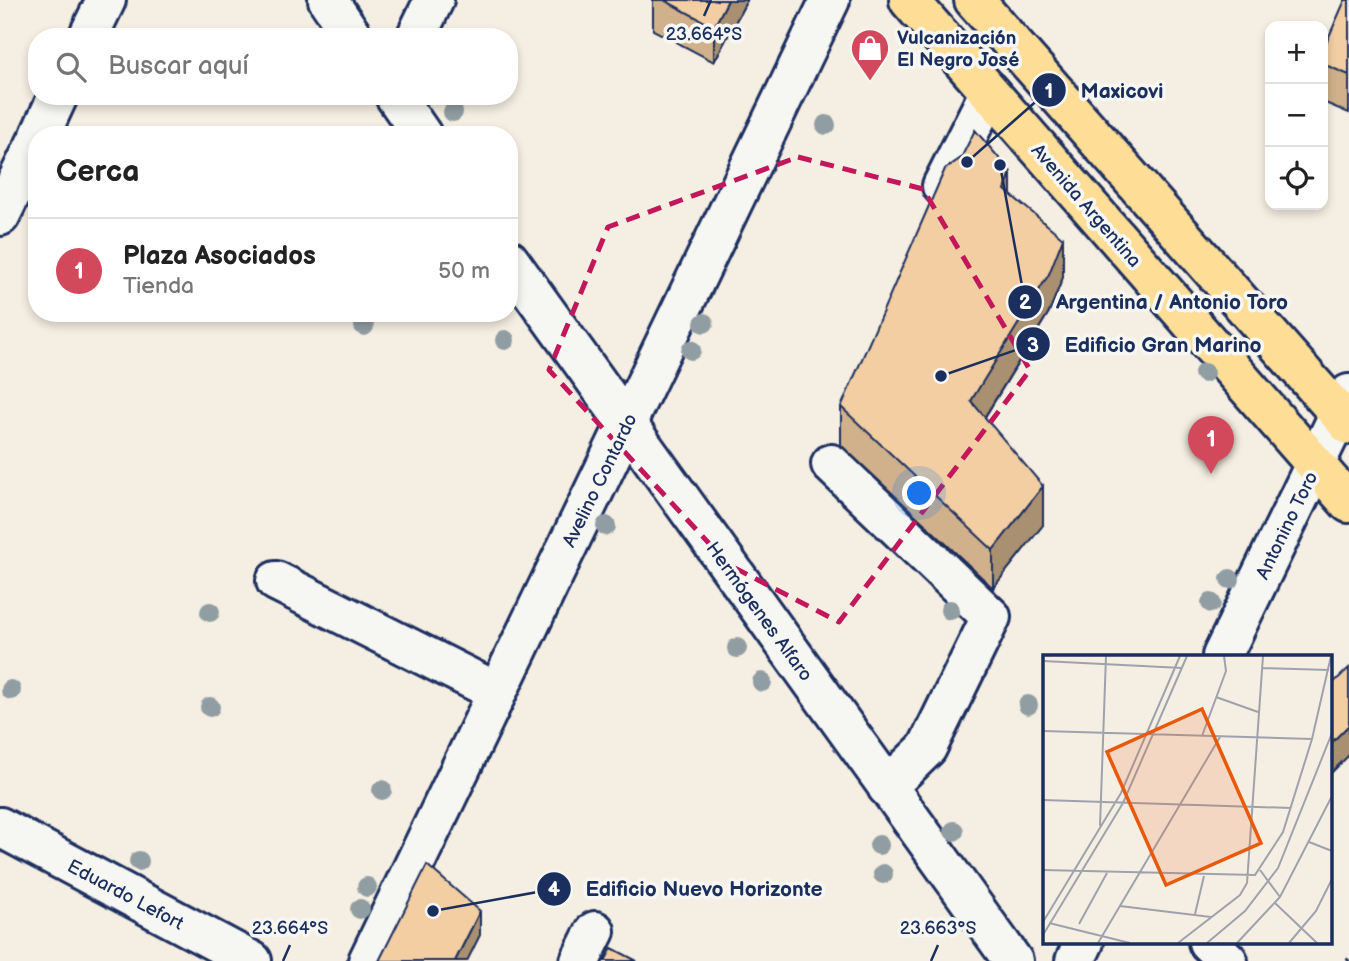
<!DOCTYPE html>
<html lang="es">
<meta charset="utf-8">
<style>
body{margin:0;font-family:"Balsamiq Sans",sans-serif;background:#f6f6f6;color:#222}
.controls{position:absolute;right:21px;top:21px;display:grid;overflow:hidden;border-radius:14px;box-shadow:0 4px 10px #0003}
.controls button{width:63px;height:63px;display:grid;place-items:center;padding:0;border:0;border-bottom:2px solid #e0e0e0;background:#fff;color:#222;font:35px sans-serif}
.you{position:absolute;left:920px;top:494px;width:24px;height:24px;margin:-18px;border:5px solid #fff;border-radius:50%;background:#1a73e8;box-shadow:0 0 0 10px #1a73e833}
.badge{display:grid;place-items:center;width:46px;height:46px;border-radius:50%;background:#d1495b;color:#fff;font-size:23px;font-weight:700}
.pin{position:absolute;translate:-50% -58px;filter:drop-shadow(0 2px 4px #0008)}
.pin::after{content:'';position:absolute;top:37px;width:24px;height:21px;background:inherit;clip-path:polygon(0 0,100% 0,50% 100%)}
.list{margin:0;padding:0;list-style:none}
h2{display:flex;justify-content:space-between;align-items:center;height:91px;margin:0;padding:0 28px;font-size:30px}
h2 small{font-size:23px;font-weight:400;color:#767676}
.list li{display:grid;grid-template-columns:46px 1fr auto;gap:21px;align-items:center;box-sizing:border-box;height:105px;padding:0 28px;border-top:2px solid #e0e0e0}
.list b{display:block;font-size:26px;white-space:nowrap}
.list p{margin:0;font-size:23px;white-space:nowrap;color:#767676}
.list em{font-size:23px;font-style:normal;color:#767676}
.icon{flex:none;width:38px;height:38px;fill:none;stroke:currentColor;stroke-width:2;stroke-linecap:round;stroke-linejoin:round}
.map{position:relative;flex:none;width:1349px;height:961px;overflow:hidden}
.search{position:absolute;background:#fff;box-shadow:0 4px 10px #0003;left:28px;top:28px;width:490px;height:77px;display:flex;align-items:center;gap:18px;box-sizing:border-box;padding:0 24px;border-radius:28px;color:#767676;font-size:26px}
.panel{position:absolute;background:#fff;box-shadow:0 4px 10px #0003;left:28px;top:126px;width:490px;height:196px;border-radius:28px}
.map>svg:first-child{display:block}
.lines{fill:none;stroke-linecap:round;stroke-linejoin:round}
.minor-casing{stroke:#1b2f5e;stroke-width:44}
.major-casing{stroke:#1b2f5e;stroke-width:44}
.path{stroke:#1b2f5e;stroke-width:4.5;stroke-dasharray:5 5;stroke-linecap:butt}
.minor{stroke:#f6f6f2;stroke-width:38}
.major{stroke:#fedd96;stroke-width:38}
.tree{fill:#909da2}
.wall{fill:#d0b18b;stroke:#1b2f5e;stroke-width:2}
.shaded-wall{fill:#a99071;stroke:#1b2f5e;stroke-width:2}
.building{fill:#f2cea2;stroke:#1b2f5e;stroke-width:2}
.marked{fill:none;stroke:#c2185b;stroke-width:5;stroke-dasharray:14 9;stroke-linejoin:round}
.ticks{fill:none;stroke:#1b2f5e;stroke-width:2.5}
.labels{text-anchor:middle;stroke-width:7;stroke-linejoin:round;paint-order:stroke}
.poi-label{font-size:19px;font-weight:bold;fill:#1b2f5e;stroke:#f6f6f2;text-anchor:start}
.street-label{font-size:19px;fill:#1b2f5e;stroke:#f6f6f2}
.inset-road{fill:none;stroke:#9ea2ad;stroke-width:2}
.view{fill:#e8590c;fill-opacity:0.15;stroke:#e8590c;stroke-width:3.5}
.inset-edge{fill:none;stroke:#1b2f5e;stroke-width:3.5}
.ticks-label{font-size:18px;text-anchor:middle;fill:#1b2f5e;stroke:#f6f6f2;stroke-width:7;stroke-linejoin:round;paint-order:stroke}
.leader{fill:none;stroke:#1b2f5e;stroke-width:2.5}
.callout-dot{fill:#1b2f5e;stroke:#f6f6f2;stroke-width:2.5}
.mark-label{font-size:21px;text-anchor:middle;font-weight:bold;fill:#fff}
.callout-label{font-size:21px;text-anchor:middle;font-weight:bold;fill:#1b2f5e;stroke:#f6f6f2;stroke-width:7;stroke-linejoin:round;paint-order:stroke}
</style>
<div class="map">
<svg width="1349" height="961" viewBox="0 0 1349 961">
<rect width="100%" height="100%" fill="#f5eee2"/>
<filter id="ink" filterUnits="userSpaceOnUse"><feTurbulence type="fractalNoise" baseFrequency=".0143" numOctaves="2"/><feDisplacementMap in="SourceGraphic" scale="14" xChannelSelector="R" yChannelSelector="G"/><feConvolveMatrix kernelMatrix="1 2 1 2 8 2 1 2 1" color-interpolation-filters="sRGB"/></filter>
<g filter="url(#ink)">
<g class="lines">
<!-- minor casing -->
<g class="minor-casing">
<path id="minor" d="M328,0L353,37
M88,37L106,0
M416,37L434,0
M395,96L422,135
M40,135L58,96
M942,186L989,93
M0,216L37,141
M509,260L1013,961
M831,464L991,617L927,748L887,787
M276,581L497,692
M1222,656L1349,394
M0,827L252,961
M1208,942L1228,961
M368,961L830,0
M580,961L595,931
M1075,961L1084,942"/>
</g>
<!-- major casing -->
<g class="major-casing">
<path id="major" d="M909,0L1349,503
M974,0L1349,425"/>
</g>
<!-- path -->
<path class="path" d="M1347,961L1349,959"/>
<!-- minor -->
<use href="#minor" class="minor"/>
<!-- major -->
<use href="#major" class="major"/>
</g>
<!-- trees -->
<g class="tree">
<circle cx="453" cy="112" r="10"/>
<circle cx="826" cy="125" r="10"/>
<circle cx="704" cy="323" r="10"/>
<circle cx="364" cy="326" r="10"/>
<circle cx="505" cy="340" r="10"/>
<circle cx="691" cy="350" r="10"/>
<circle cx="1204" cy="373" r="10"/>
<circle cx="606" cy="526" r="10"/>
<circle cx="1230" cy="579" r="10"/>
<circle cx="1211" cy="603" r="10"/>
<circle cx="950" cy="610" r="10"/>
<circle cx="210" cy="612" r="10"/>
<circle cx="737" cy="648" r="10"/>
<circle cx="762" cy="682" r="10"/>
<circle cx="11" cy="690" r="10"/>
<circle cx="1028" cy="705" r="10"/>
<circle cx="210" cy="707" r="10"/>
<circle cx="382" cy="790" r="10"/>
<circle cx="954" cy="831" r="10"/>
<circle cx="879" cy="845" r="10"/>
<circle cx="139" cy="861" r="10"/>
<circle cx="883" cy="874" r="10"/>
<circle cx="367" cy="887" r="10"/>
<circle cx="360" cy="909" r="10"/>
</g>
<!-- wall -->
<path class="wall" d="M653,0H747L714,62L653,30Z
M1349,0V113L1323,102V50Z
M1011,195L1063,277L1049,312L985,417L1043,525L993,588L841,445V407Z"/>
<!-- shaded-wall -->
<path class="shaded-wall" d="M728,0H747L714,62V27Z
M1011,172V211L1005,190Z
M1063,238V277L1049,312L971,439V401Z
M1043,486V525L993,588V550Z
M1349,725V755L1330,774V744Z
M480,911V935L467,961H455Z"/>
<!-- building -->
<path class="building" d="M664,0H728L714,27Z
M1345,0H1349V75L1323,64V50Z
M975,130L1011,172L1005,190L1063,238L1049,274L971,401L1043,486L993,550L841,407L945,169L961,158Z
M1349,668V725L1330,744V686Z
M427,865L480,911L455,961H379Z
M612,948L637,961H605Z"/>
</g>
<!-- marked area -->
<path class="marked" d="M798,157L923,189L1030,370L839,622L729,565L549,370L608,227Z"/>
<!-- ticks -->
<path class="ticks" d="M704,16L711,0M283,961L290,945M931,961L938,945"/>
<!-- icons -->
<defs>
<g id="shop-pin" transform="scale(2.0125)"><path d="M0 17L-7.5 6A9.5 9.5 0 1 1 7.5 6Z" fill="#d1495b" stroke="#f6f6f2"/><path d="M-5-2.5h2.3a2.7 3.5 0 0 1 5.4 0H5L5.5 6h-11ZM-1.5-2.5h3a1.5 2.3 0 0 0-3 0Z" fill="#fff"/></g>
</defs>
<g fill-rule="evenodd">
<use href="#shop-pin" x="870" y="48"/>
</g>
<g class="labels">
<!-- poi labels -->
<g class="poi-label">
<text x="897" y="44">Vulcanización<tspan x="897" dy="22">El Negro José</tspan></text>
</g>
<!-- street labels -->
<g class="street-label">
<text transform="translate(1087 205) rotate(49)" y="7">Avenida Argentina</text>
<text transform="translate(599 480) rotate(-64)" y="7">Avelino Contardo</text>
<text transform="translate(1286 525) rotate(-64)" y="7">Antonino Toro</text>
<text transform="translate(760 611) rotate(54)" y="7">Hermógenes Alfaro</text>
<text transform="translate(126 894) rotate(28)" y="7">Eduardo Lefort</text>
</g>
</g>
<!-- overview -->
<g transform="translate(1043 655)">
<rect width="289" height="289" fill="#f5eee2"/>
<path class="inset-road" d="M0,6L139,13M219,13L286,15M173,42L215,57M0,76L269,84M159,81L183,16L181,1M0,145L248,153M57,171L63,1M266,187L289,196M0,215L212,220L240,177L269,84L288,1M217,215L237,242M232,248L274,288M77,251L168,262M152,259L161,221M0,267L78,138L137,1M6,268L87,288M36,269L64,218M0,280L80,148L144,1M55,288L177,82M135,288L197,240L204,228L220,1M164,288L202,256L235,213L289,78M194,288L237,242L289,141M246,288L273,256L289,224"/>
<path class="view" d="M159,54L218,188L123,230L64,97Z"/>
<rect width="289" height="289" class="inset-edge"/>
</g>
<g class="ticks-label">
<text x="704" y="40">23.664°S</text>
<text x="290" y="934">23.664°S</text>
<text x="938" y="934">23.663°S</text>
</g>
<!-- callouts -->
<path class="leader" d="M967 162L1049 90M1000 165L1025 302M941 376L1033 344M433 911L554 889"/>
<g class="callout-dot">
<circle cx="967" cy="162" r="7"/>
<circle cx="1000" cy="165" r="7"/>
<circle cx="941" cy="376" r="7"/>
<circle cx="433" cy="911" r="7"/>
<circle cx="1049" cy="90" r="18"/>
<circle cx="1025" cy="302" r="18"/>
<circle cx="1033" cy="344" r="18"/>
<circle cx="554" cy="889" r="18"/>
</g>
<g class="mark-label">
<text x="1049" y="98">1</text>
<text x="1025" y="309">2</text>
<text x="1033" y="352">3</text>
<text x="554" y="896">4</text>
</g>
<g class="callout-label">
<text x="1122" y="98">Maxicovi</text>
<text x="1172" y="309">Argentina / Antonio Toro</text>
<text x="1163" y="352">Edificio Gran Marino</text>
<text x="704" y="896">Edificio Nuevo Horizonte</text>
</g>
</svg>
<div class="controls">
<button>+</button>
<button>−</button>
<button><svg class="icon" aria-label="locate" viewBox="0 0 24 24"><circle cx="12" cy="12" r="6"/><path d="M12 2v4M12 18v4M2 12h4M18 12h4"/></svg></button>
</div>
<div class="you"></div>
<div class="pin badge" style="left:1211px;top:474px">1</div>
<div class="search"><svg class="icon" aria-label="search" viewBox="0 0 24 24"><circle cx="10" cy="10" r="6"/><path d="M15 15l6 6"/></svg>Buscar aquí</div>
<section class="panel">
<h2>Cerca<small></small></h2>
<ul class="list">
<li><span class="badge">1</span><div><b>Plaza Asociados</b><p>Tienda</p></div><em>50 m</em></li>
</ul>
</section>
</div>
